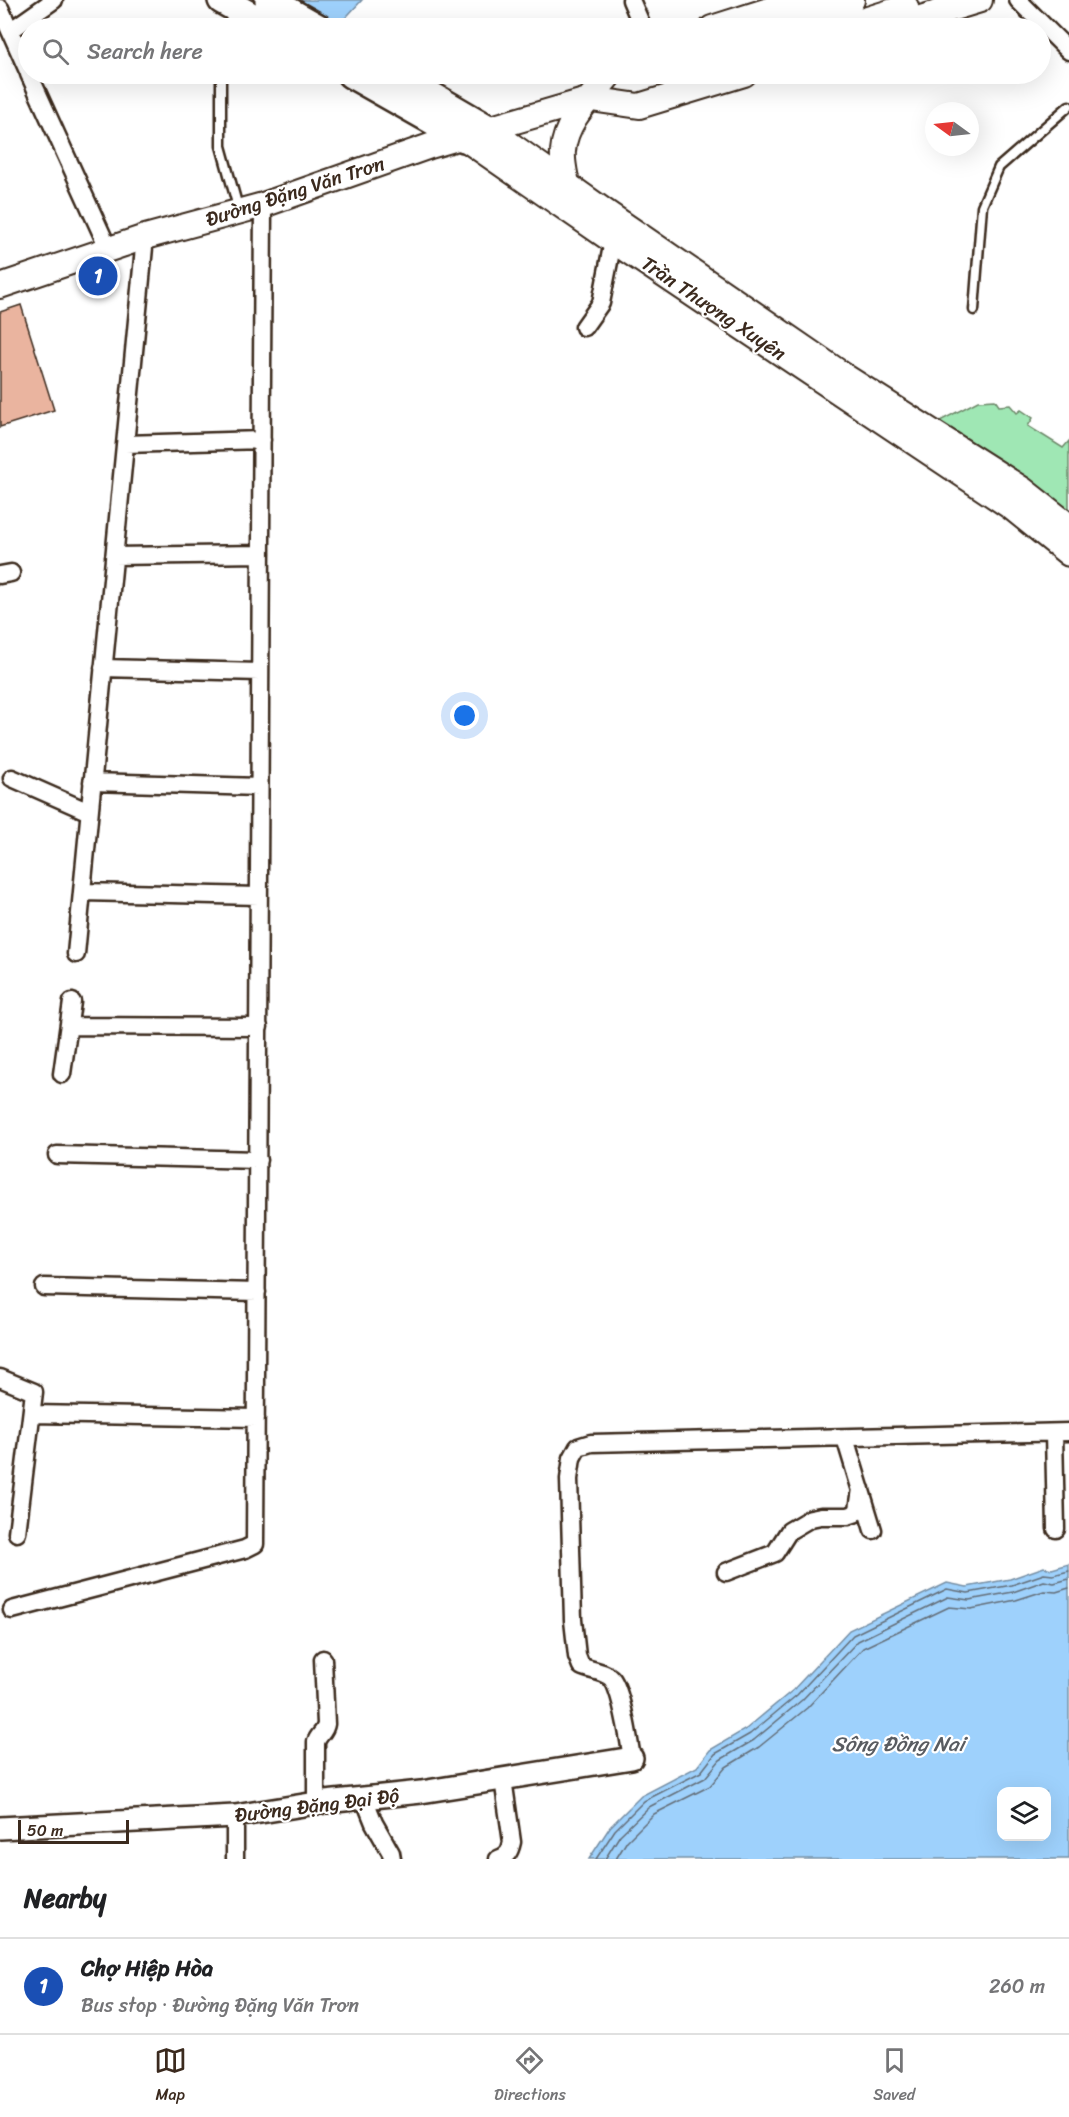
<!DOCTYPE html>
<meta charset="utf-8">
<style>
body{margin:0;font-family:Sriracha,sans-serif;background:#f6f6f6;color:#202124}
.controls{position:absolute;right:18px;bottom:18px;display:grid;overflow:hidden;border-radius:12px;box-shadow:0 6px 24px #0002}
.controls button{width:54px;height:54px;display:grid;place-items:center;padding:0;border:0;border-bottom:2px solid #e0e0e0;background:#fff;color:#202124;font:30px sans-serif}
.compass{position:absolute;left:925px;top:102px;width:54px;height:54px;border-radius:50%;background:#fff;box-shadow:0 6px 24px #0002;rotate:285deg}
.scale{position:absolute;left:18px;bottom:15px;width:111px;box-sizing:border-box;padding-left:6px;border:3px solid #3b2a1e;border-top:0;font-size:16px;line-height:21px;white-space:nowrap;color:#3b2a1e;-webkit-text-stroke:4px #fff;paint-order:stroke}
.you{position:absolute;left:465px;top:716px;width:21px;height:21px;margin:-15px;border:4px solid #fff;border-radius:50%;background:#1a73e8;box-shadow:0 0 0 9px #1a73e833}
.badge{display:grid;place-items:center;width:39px;height:39px;border-radius:50%;background:#3b2a1e;color:#fff;font-size:20px;font-weight:700}
.pin{position:absolute;translate:-50% -50%;border:3px solid #fff;box-shadow:0 2px 6px #0006}
.list{margin:0;padding:0;list-style:none}
h2{display:flex;justify-content:space-between;align-items:center;height:78px;margin:0;padding:0 24px;font-size:26px}
h2 small{font-size:20px;font-weight:400;color:#757577}
.list li{display:grid;grid-template-columns:39px 1fr auto;gap:18px;align-items:center;box-sizing:border-box;height:96px;padding:0 24px;border-top:2px solid #e0e0e0}
.list b{display:block;font-size:22px;white-space:nowrap}
.list p{margin:0;font-size:20px;white-space:nowrap;color:#757577}
.list em{font-size:20px;font-style:normal;color:#757577}
.icon{flex:none;width:33px;height:33px;fill:none;stroke:currentColor;stroke-width:2;stroke-linecap:round;stroke-linejoin:round}
.map{position:relative;flex:none;width:1069px;height:1859px;overflow:hidden}
.search{position:absolute;background:#fff;box-shadow:0 6px 24px #0002;left:18px;right:18px;top:18px;height:66px;display:flex;align-items:center;gap:15px;box-sizing:border-box;padding:0 21px;border-radius:33px;color:#757577;font-size:22px}
.sheet{height:174px;background:#fff}
nav{display:flex;justify-content:space-around;align-items:center;box-sizing:border-box;height:84px;border-top:2px solid #e0e0e0;background:#fff;font-size:16px;color:#757577}
nav a{display:grid;justify-items:center;gap:3px}
nav .on{color:#3b2a1e}
.map>svg:first-child{display:block}
.green{fill:#9fe7b4;stroke:#6d8869;stroke-width:1.5}
.water{fill:#9ed1fc;stroke:#768ea3;stroke-width:1.5;fill-rule:evenodd}
.lines{fill:none;stroke-linecap:round;stroke-linejoin:round}
.shore{stroke:#636d77;stroke-width:1.5}
.building{fill:#eab49f;stroke:#3b2a1e;stroke-width:1.5}
.service-casing{stroke:#3b2a1e;stroke-width:13}
.minor-casing{stroke:#3b2a1e;stroke-width:21}
.tertiary-casing{stroke:#3b2a1e;stroke-width:26}
.secondary-casing{stroke:#3b2a1e;stroke-width:28}
.primary-casing{stroke:#3b2a1e;stroke-width:32}
.service{stroke:#fff;stroke-width:8}
.minor{stroke:#fff;stroke-width:16}
.tertiary{stroke:#fff;stroke-width:21}
.secondary{stroke:#fff;stroke-width:24}
.primary{stroke:#fff;stroke-width:27}
.labels{text-anchor:middle;stroke-width:4.5;stroke-linejoin:round;paint-order:stroke}
.street-label{font-size:20px;fill:#3b2a1e;stroke:#fff}
.water-label{font-size:21px;font-style:italic;fill:#595c61;stroke:#fff}
</style>
<div class="map">
<svg width="1069" height="1859" viewBox="0 0 1069 1859">
<rect width="100%" height="100%" fill="#fff"/>
<filter id="ink" filterUnits="userSpaceOnUse"><feTurbulence type="fractalNoise" baseFrequency=".0167" numOctaves="2"/><feDisplacementMap in="SourceGraphic" scale="12" xChannelSelector="R" yChannelSelector="G"/><feConvolveMatrix kernelMatrix="1 2 1 2 8 2 1 2 1" color-interpolation-filters="sRGB"/></filter>
<g filter="url(#ink)">
<!-- green -->
<path class="green" d="M995,400L999,406L1010,405L1017,413L1021,410L1033,418L1028,426L1063,448L1069,441V515L936,423L978,401Z"/>
<!-- water -->
<path class="water" d="M301,0H362L336,28H327Z
M1069,1564V1859H589L610,1827L641,1796L697,1767L710,1750L746,1729L793,1690L849,1630L947,1583L967,1587L1010,1579L1044,1567L1052,1569ZM1002,1792H1046V1836H1002Z"/>
<g class="lines">
<!-- shore -->
<path class="shore" d="M596,1859L615,1830L644,1801L701,1772L715,1754L750,1734L797,1695L853,1635L947,1589L968,1593L1012,1585L1044,1574L1053,1575L1069,1571
M605,1859L620,1835L649,1807L705,1778L720,1760L754,1740L802,1700L858,1641L948,1597L969,1600L1013,1592L1044,1581L1054,1583L1069,1579
M616,1859L627,1841L654,1814L710,1786L726,1767L759,1747L807,1708L863,1648L949,1607L971,1609L1016,1600L1044,1591L1056,1592L1069,1588"/>
</g>
<!-- building -->
<path class="building" d="M21,305L54,410L0,427V312Z"/>
<g class="lines">
<!-- service casing -->
<g class="service-casing">
<path id="service" d="M228,28L233,11
M221,74V146L239,211
M974,310L982,206L999,167L1069,106"/>
</g>
<!-- minor casing -->
<g class="minor-casing">
<path id="minor" d="M631,0L643,28
M1018,0L1069,51
M0,8L28,71
M10,31L54,0
M29,74L109,250
M584,327L601,303L613,241
M125,444L262,440
M114,556L261,554
M0,575L11,573
M103,668L260,672
M12,778L89,812
M92,782L259,787
M82,892L259,896
M76,954L145,237
M69,1026L259,1027
M62,1074L72,1002
M57,1155L258,1160
M44,1287L257,1292
M0,1378L34,1392L17,1533
M32,1414L256,1418
M1054,1433L1056,1529
M845,1438L873,1530
M726,1572L775,1553L789,1531L811,1518L821,1516H848L854,1514L858,1510L861,1489
M12,1610L245,1549L255,1544L263,205
M632,1758C629,1741 622,1692 612,1679C605,1671 591,1671 581,1666L577,1656L573,1620L569,1479L572,1458L578,1447L591,1443L1069,1432
M364,1798L374,1823L391,1853L392,1859
M316,1803V1742C318,1735 325,1732 326,1724L323,1659
M235,1816V1859
M498,1859C508,1856 510,1851 512,1842L503,1779"/>
</g>
<!-- tertiary casing -->
<g class="tertiary-casing">
<path id="tertiary" d="M0,1828L235,1816L316,1803L421,1792L632,1758"/>
</g>
<!-- secondary casing -->
<g class="secondary-casing">
<path id="secondary" d="M780,23L852,0
M712,28L800,0
M839,28L906,7
M888,28L980,0
M490,130L607,213L846,377L1022,489L1069,526
M464,138L613,241L1011,507L1069,554
M567,184C565,173 562,162 563,151C565,120 592,97 610,74
M0,286L145,237L263,205L430,146L591,99L639,106L744,74"/>
</g>
<!-- primary casing -->
<g class="primary-casing">
<path id="primary" d="M222,0L272,28
M269,0L318,28
M351,74L464,138
M394,74L490,130"/>
</g>
<!-- service -->
<use href="#service" class="service"/>
<!-- minor -->
<use href="#minor" class="minor"/>
<!-- tertiary -->
<use href="#tertiary" class="tertiary"/>
<!-- secondary -->
<use href="#secondary" class="secondary"/>
<!-- primary -->
<use href="#primary" class="primary"/>
</g>
</g>
<g class="labels">
<!-- street labels -->
<g class="street-label">
<text transform="translate(295 191) rotate(-18)" y="7">Đường Đặng Văn Trơn</text>
<text transform="translate(714 308) rotate(34)" y="7">Trần Thượng Xuyên</text>
<text transform="translate(317 1805) rotate(-7)" y="7">Đường Đặng Đại Độ</text>
</g>
<!-- water labels -->
<g class="water-label">
<text x="898" y="1751">Sông Đồng Nai</text>
</g>
</g>
</svg>
<div class="controls">
<button><svg class="icon" aria-label="layers" viewBox="0 0 24 24"><path d="M12 4l9 5-9 5-9-5zM3 14l9 5 9-5"/></svg></button>
</div>
<svg class="compass" viewBox="-18 -18 36 36"><path d="M0-13l5 13h-10z" fill="#e53935"/><path d="M0 13l5-13h-10z" fill="#757577"/></svg>
<div class="scale">50 m</div>
<div class="you"></div>
<div class="pin badge" style="left:98px;top:276px;background:#1a4fb4">1</div>
<div class="search"><svg class="icon" aria-label="search" viewBox="0 0 24 24"><circle cx="10" cy="10" r="6"/><path d="M15 15l6 6"/></svg>Search here</div>
</div>
<section class="sheet">
<h2>Nearby<small></small></h2>
<ul class="list">
<li><span class="badge" style="background:#1a4fb4">1</span><div><b>Chợ Hiệp Hòa</b><p>Bus stop · Đường Đặng Văn Trơn</p></div><em>260 m</em></li>
</ul>
</section>
<nav>
<a class="on"><svg class="icon" aria-label="map" viewBox="0 0 24 24"><path d="M3 6l6-2 6 2 6-2v14l-6 2-6-2-6 2zM9 4v14M15 6v14"/></svg>Map</a>
<a><svg class="icon" aria-label="directions" viewBox="0 0 24 24"><path d="M12 3l9 9-9 9-9-9zM9 14v-3h6M13 9l2 2-2 2"/></svg>Directions</a>
<a><svg class="icon" aria-label="saved" viewBox="0 0 24 24"><path d="M7 4h10v16l-5-4-5 4z"/></svg>Saved</a>
</nav>
